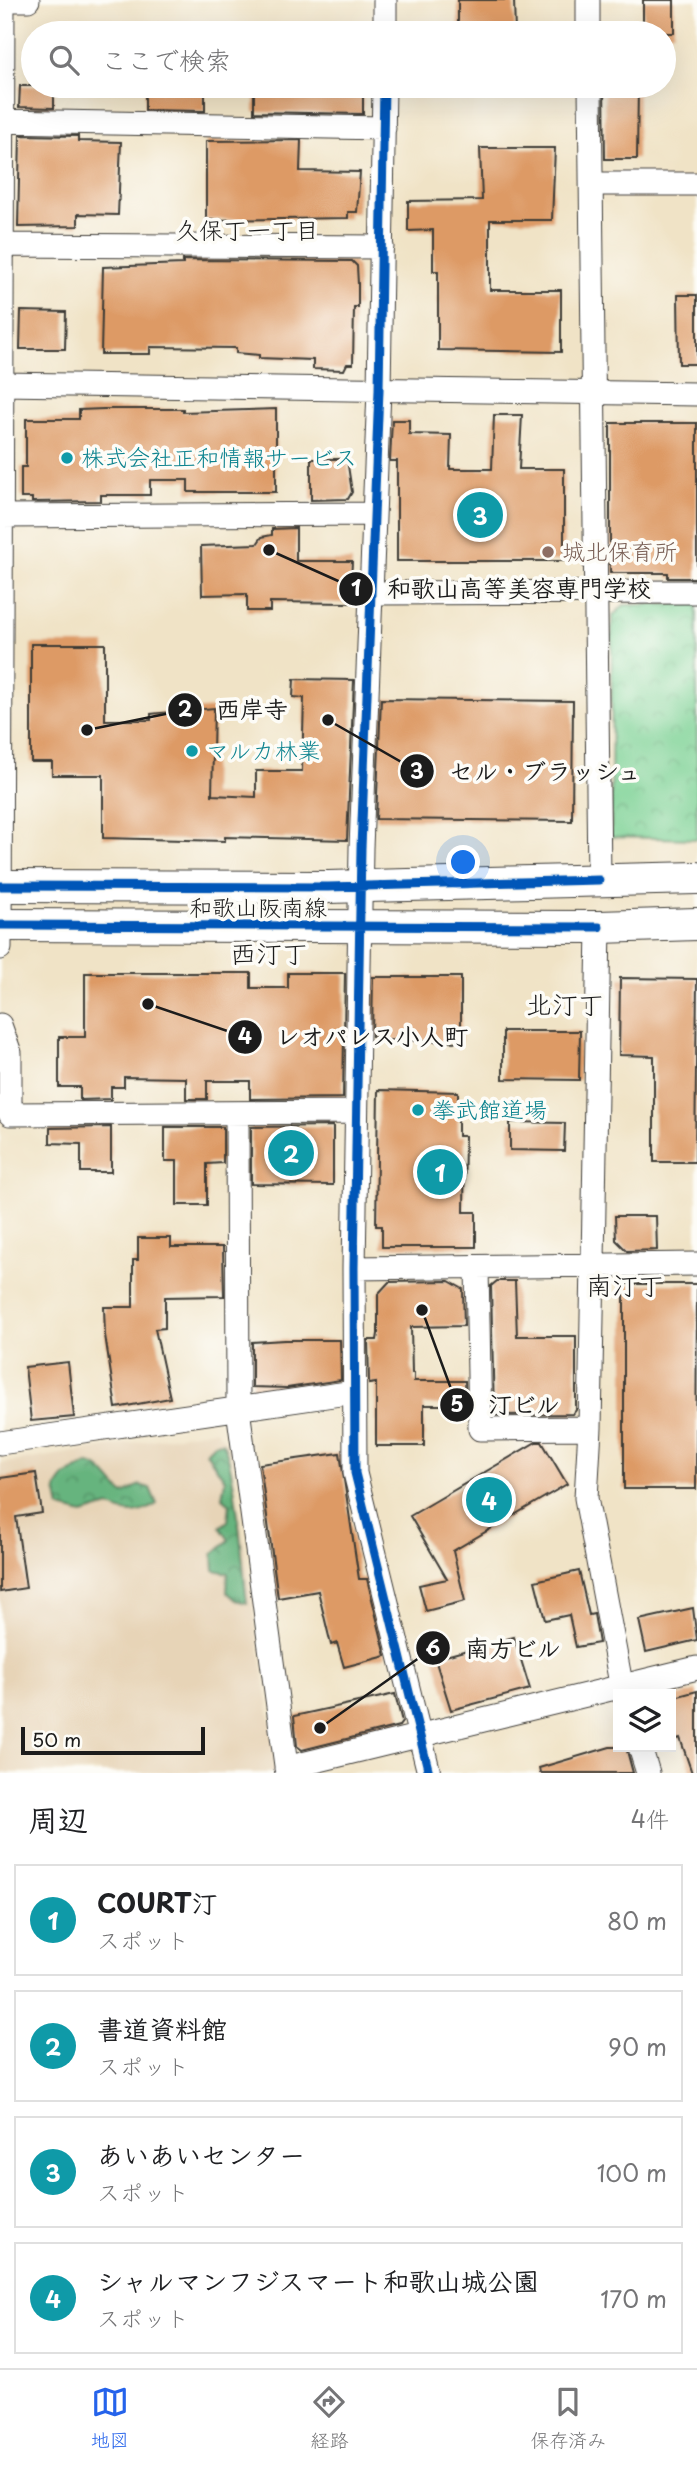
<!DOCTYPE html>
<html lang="ja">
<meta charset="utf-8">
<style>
body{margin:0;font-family:"Playpen Sans","Klee One",sans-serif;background:#f6f6f6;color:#202124}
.controls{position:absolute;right:21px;bottom:21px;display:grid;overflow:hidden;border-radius:0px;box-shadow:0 7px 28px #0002}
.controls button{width:63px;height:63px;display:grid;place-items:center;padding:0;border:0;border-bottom:2px solid #e0e0e0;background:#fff;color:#202124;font:35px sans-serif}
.scale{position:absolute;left:21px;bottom:18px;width:184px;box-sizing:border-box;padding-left:7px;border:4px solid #1c1c1c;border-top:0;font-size:19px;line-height:24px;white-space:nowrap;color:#1c1c1c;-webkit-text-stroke:5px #fdfcf7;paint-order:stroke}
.you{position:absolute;left:464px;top:863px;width:24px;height:24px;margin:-18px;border:5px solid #fff;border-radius:50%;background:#1a73e8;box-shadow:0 0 0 10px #1a73e833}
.badge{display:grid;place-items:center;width:46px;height:46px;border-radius:50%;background:#2563eb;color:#fff;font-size:23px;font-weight:700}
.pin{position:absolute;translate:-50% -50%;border:4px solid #fff;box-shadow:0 2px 7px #0006}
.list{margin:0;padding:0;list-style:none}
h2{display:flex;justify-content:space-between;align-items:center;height:91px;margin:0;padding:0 28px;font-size:30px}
h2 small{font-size:23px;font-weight:400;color:#757577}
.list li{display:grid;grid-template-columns:46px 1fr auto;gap:21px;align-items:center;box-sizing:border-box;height:112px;margin:0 14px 14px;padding:0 14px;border:2px solid #e0e0e0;border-radius:0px}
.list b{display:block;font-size:26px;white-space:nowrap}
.list p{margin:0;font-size:23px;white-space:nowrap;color:#757577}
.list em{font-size:23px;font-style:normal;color:#757577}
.icon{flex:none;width:38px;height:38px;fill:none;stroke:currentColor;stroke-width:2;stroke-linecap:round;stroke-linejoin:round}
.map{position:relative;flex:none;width:697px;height:1773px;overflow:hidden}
.search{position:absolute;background:#fff;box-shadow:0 7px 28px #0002;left:21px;right:21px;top:21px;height:77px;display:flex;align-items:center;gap:18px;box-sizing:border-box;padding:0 24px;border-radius:38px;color:#757577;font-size:26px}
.sheet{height:595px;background:#fff}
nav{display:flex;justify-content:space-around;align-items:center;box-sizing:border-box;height:98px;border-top:2px solid #e0e0e0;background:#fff;font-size:19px;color:#757577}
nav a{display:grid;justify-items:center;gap:4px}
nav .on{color:#2563eb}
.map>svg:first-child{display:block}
.built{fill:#e7d4b7}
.forest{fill:url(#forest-crowns);stroke:#41684d;stroke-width:2}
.park{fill:url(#park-crowns);stroke:#4c7758;stroke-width:2}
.building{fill:#dd9a65}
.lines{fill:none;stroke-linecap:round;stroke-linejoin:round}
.minor-casing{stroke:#3c3a36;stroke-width:25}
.secondary-casing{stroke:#3c3a36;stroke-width:34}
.minor{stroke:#fff;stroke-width:23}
.secondary{stroke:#fff;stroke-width:32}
.cycleway-casing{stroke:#fdfcf7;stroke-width:13}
.cycleway{stroke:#0057b8;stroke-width:9}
.culture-dot{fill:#0f9aa8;stroke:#fdfcf7;stroke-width:2.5}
.education-dot{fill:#8d6e63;stroke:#fdfcf7;stroke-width:2.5}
.labels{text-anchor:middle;stroke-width:7;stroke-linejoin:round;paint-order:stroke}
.culture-label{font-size:23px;fill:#0d838f;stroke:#fdfcf7;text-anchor:start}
.education-label{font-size:23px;fill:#785e54;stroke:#fdfcf7;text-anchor:start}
.street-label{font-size:23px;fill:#1c1c1c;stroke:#fdfcf7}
.neighbourhood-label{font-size:24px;fill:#1c1c1c;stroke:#fdfcf7}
.quarter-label{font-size:26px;fill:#1c1c1c;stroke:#fdfcf7}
.leader{fill:none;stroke:#1c1c1c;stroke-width:2.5}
.callout-dot{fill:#1c1c1c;stroke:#fdfcf7;stroke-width:2.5}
.mark-label{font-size:21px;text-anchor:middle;font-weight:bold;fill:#fff}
.callout-label{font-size:24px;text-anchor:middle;font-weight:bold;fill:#1c1c1c;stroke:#fdfcf7;stroke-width:7;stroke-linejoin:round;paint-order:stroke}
</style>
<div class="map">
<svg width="697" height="1773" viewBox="0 0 697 1773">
<defs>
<pattern id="forest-crowns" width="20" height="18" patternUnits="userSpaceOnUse" patternTransform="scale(1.75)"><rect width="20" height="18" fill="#66b47e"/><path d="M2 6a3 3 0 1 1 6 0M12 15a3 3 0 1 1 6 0" fill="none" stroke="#539266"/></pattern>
<pattern id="park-crowns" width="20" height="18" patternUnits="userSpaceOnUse" patternTransform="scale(1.75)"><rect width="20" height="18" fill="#7dd295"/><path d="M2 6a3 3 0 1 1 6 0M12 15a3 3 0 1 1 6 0" fill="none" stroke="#6bb480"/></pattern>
</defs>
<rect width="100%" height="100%" fill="#fdfcf7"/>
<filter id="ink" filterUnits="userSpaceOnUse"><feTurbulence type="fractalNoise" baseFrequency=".0143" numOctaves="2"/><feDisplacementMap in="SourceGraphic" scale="14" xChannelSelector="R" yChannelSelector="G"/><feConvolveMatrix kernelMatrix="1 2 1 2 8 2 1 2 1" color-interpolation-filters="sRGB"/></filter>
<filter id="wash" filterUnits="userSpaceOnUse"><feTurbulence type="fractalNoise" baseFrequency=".00686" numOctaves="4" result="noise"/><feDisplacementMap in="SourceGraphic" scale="28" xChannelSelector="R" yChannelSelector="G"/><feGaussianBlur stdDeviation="1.57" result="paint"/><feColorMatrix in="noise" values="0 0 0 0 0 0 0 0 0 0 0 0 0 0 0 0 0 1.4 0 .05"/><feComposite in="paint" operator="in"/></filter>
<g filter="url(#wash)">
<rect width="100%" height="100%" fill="#f0e3c6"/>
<!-- built -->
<path class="built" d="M215,1430L229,1444L278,1773H101L100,1771L0,1773V1464Z"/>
<!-- forest -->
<path class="forest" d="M222,1442C236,1462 243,1572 247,1603L236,1600L227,1592L228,1573L214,1570L213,1554L229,1540L220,1527L228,1521L230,1504L222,1497L225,1480L206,1452L215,1443Z
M88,1464C104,1466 109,1482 124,1494L140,1485L150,1488L157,1504C140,1515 127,1516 109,1506L83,1514L60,1508L56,1489L65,1476Z"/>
<!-- park -->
<path class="park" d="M697,604V839L611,837L612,617L624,605Z"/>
<g id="blocks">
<!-- building -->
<path class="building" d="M458,0H514L515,33H458Z
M643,0H674V33H643Z
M20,86H54V108L19,107Z
M145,86H205V111L145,110Z
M254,86H363V114L254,112Z
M604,86H638L637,159H605Z
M20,135L78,136V141L121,142L118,215L78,214V226L18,227Z
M301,140L300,171L360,172L357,212H348V218L206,220V141Z
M480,148H555L552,220H490V290H561V352L438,350V271H433V230L408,231V201L482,200Z
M183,260L352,261L357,266L358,284V307H354L353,364H347L344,370L313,369V360L259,358V355L236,353V348L150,347V354H101L103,267L183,264Z
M678,295H697V364H679Z
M21,311L66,312L65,349H20Z
M104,409H183V412L276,409V492H188V480H150V495H101V501L32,502V498H21V467H26V419H79V410Z
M494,415H522L519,469H564V561H397V461H390L392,420H409V434L451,435L450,469H492Z
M610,423H697V578H668V573H610Z
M311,459H347L352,492L348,499L311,500Z
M296,528V561H352L350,603L270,602V611H247V594L202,595L201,546L257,544L262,537L272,535V529Z
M31,644H105V720H151V714L214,708L212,795L256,797V771H302L304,698L293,697L294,679L354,680L347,840L225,837V841L103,838V775H52V762H31Z
M381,699L573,701L572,821L376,819Z
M85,973H251V988H288V973H345L343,1098L250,1099V1081H207V1099H186V1078L124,1077V1087H111V1099L80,1100V1087H59V1037H85Z
M373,977H461V1042L382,1040V1036H372Z
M620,978L697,979L695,1162H654V1056L619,1055Z
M503,1031H580L579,1080L503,1079Z
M378,1090L458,1092V1136H465L464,1212H476V1247H382V1226H376Z
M510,1122L565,1123L564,1151L510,1150Z
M333,1126V1185L251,1184V1127Z
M111,1127V1172H81V1144L50,1143V1128Z
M165,1127H223V1163L207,1164V1205H177V1161H165Z
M615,1216H656L657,1250L627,1251L616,1240Z
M138,1238H171V1247H223L224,1296L165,1297V1328L155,1329L170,1398L116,1408L105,1335L104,1307H133V1260H138Z
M449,1281L463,1289L464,1326L411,1327L412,1373H414V1381H465L466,1405H424V1446H376V1383L369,1384L368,1340H377L378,1334V1294L389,1282Z
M497,1281H515L517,1336H576V1410L573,1414L494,1415L491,1286Z
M624,1284H697L696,1489H624Z
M285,1340H340L341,1380L287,1388L252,1387V1342Z
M68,1362L74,1417L31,1421L25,1367Z
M536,1442H542L567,1484L453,1551L465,1601L426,1611L419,1585L447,1579L410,1516Z
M340,1453L359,1579H367L386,1656L344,1667L337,1643L331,1645L318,1591L278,1598L260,1464Z
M36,1473L42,1513L16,1517L26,1588L0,1592V1478Z
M579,1571L589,1615L594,1614L599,1643L576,1647L569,1615L545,1620L535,1581Z
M693,1608L697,1640L646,1652L639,1620Z
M514,1637L530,1689L451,1710L435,1659Z
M697,1691V1773H692L680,1738L671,1741V1698Z
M395,1694L402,1722L399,1726L302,1750L297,1746L294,1716Z
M610,1747H626L633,1773H540L539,1768Z"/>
</g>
</g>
<g filter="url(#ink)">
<use href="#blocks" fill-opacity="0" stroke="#3c3a36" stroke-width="2"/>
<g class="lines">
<!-- minor casing -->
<g class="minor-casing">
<path id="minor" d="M0,0H28
M588,0V33
M385,33V0
M384,86L379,390L361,848L354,1268L355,1473L429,1773
M590,86L599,880
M0,121L384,128
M592,184H697
M0,245L382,247
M0,384L697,394
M0,516L374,514
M373,593L697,592
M599,927L590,1428L586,1498L623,1694
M0,948L3,0
M0,1025L10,1053V1114L356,1112
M237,1114L238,1409L287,1773
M477,1267L480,1429L590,1428
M354,1268L697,1264
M0,1443L354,1392
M640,1747L648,1773
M286,1768L697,1668"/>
</g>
<!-- secondary casing -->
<g class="secondary-casing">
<path id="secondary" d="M0,886L328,887L697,878
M0,925L599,927L697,924"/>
</g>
<!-- minor -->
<use href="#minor" class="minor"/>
<!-- secondary -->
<use href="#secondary" class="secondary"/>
<!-- cycleway casing -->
<g class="cycleway-casing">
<path id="cycleway" d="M384,86L379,390L361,848L354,1268L355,1473L429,1773
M0,886L328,887L599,880
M0,925L599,927"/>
</g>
<!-- cycleway -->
<use href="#cycleway" class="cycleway"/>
</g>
</g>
<!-- markers -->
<g class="culture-dot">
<circle cx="67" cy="458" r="7"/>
<circle cx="192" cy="751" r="7"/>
<circle cx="418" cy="1110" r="7"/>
</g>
<circle class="education-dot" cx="548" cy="552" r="7"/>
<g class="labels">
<!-- culture labels -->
<g class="culture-label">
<text x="81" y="466">株式会社正和情報サービス</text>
<text x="206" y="759">マルカ林業</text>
<text x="432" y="1118">拳武館道場</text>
</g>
<!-- education labels -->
<g class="education-label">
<text x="562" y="560">城北保育所</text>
</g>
<!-- street labels -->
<g class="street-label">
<text x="258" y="916">和歌山阪南線</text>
</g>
<!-- neighbourhood labels -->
<g class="neighbourhood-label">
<text x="247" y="239">久保丁一丁目</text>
</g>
<!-- quarter labels -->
<g class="quarter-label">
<text x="269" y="963">西汀丁</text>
<text x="565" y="1014">北汀丁</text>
<text x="625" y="1295">南汀丁</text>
</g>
</g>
<!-- callouts -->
<path class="leader" d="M269 550L356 589M87 730L185 710M328 720L417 771M148 1004L245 1037M422 1310L457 1405M320 1728L433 1648"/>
<g class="callout-dot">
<circle cx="269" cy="550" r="7"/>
<circle cx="87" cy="730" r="7"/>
<circle cx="328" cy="720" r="7"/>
<circle cx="148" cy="1004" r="7"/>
<circle cx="422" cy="1310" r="7"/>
<circle cx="320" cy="1728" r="7"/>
<circle cx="356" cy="589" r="18"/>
<circle cx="185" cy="710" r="18"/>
<circle cx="417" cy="771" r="18"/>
<circle cx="245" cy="1037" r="18"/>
<circle cx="457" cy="1405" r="18"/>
<circle cx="433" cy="1648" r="18"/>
</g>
<g class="mark-label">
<text x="356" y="596">1</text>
<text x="185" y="717">2</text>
<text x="417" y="779">3</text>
<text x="245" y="1044">4</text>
<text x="457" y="1412">5</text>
<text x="433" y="1656">6</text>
</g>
<g class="callout-label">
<text x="519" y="597">和歌山高等美容専門学校</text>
<text x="252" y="718">西岸寺</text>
<text x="545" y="780">セル・ブラッシュ</text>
<text x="372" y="1045">レオパレス小人町</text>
<text x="524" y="1413">汀ビル</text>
<text x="513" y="1657">南方ビル</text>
</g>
</svg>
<div class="controls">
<button><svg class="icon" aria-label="layers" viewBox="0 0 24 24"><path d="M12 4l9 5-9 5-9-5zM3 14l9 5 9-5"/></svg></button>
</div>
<div class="scale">50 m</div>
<div class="you"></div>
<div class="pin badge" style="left:440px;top:1172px;background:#0f9aa8">1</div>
<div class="pin badge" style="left:291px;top:1153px;background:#0f9aa8">2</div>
<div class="pin badge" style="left:480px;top:515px;background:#0f9aa8">3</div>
<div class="pin badge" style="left:489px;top:1500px;background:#0f9aa8">4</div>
<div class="search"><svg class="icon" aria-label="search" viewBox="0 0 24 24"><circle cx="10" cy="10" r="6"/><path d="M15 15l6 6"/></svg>ここで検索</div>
</div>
<section class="sheet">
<h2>周辺<small>4件</small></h2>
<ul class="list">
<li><span class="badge" style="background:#0f9aa8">1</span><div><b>COURT汀</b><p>スポット</p></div><em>80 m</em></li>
<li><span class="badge" style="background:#0f9aa8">2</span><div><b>書道資料館</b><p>スポット</p></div><em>90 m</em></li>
<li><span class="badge" style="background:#0f9aa8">3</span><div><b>あいあいセンター</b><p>スポット</p></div><em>100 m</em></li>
<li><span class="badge" style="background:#0f9aa8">4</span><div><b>シャルマンフジスマート和歌山城公園</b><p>スポット</p></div><em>170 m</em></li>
</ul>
</section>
<nav>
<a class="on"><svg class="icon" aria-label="map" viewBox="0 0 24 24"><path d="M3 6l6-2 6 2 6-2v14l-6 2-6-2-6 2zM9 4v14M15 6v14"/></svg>地図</a>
<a><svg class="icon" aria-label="directions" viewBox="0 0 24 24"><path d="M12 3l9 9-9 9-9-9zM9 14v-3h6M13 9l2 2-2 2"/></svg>経路</a>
<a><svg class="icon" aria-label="saved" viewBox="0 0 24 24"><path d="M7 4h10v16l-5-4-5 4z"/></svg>保存済み</a>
</nav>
